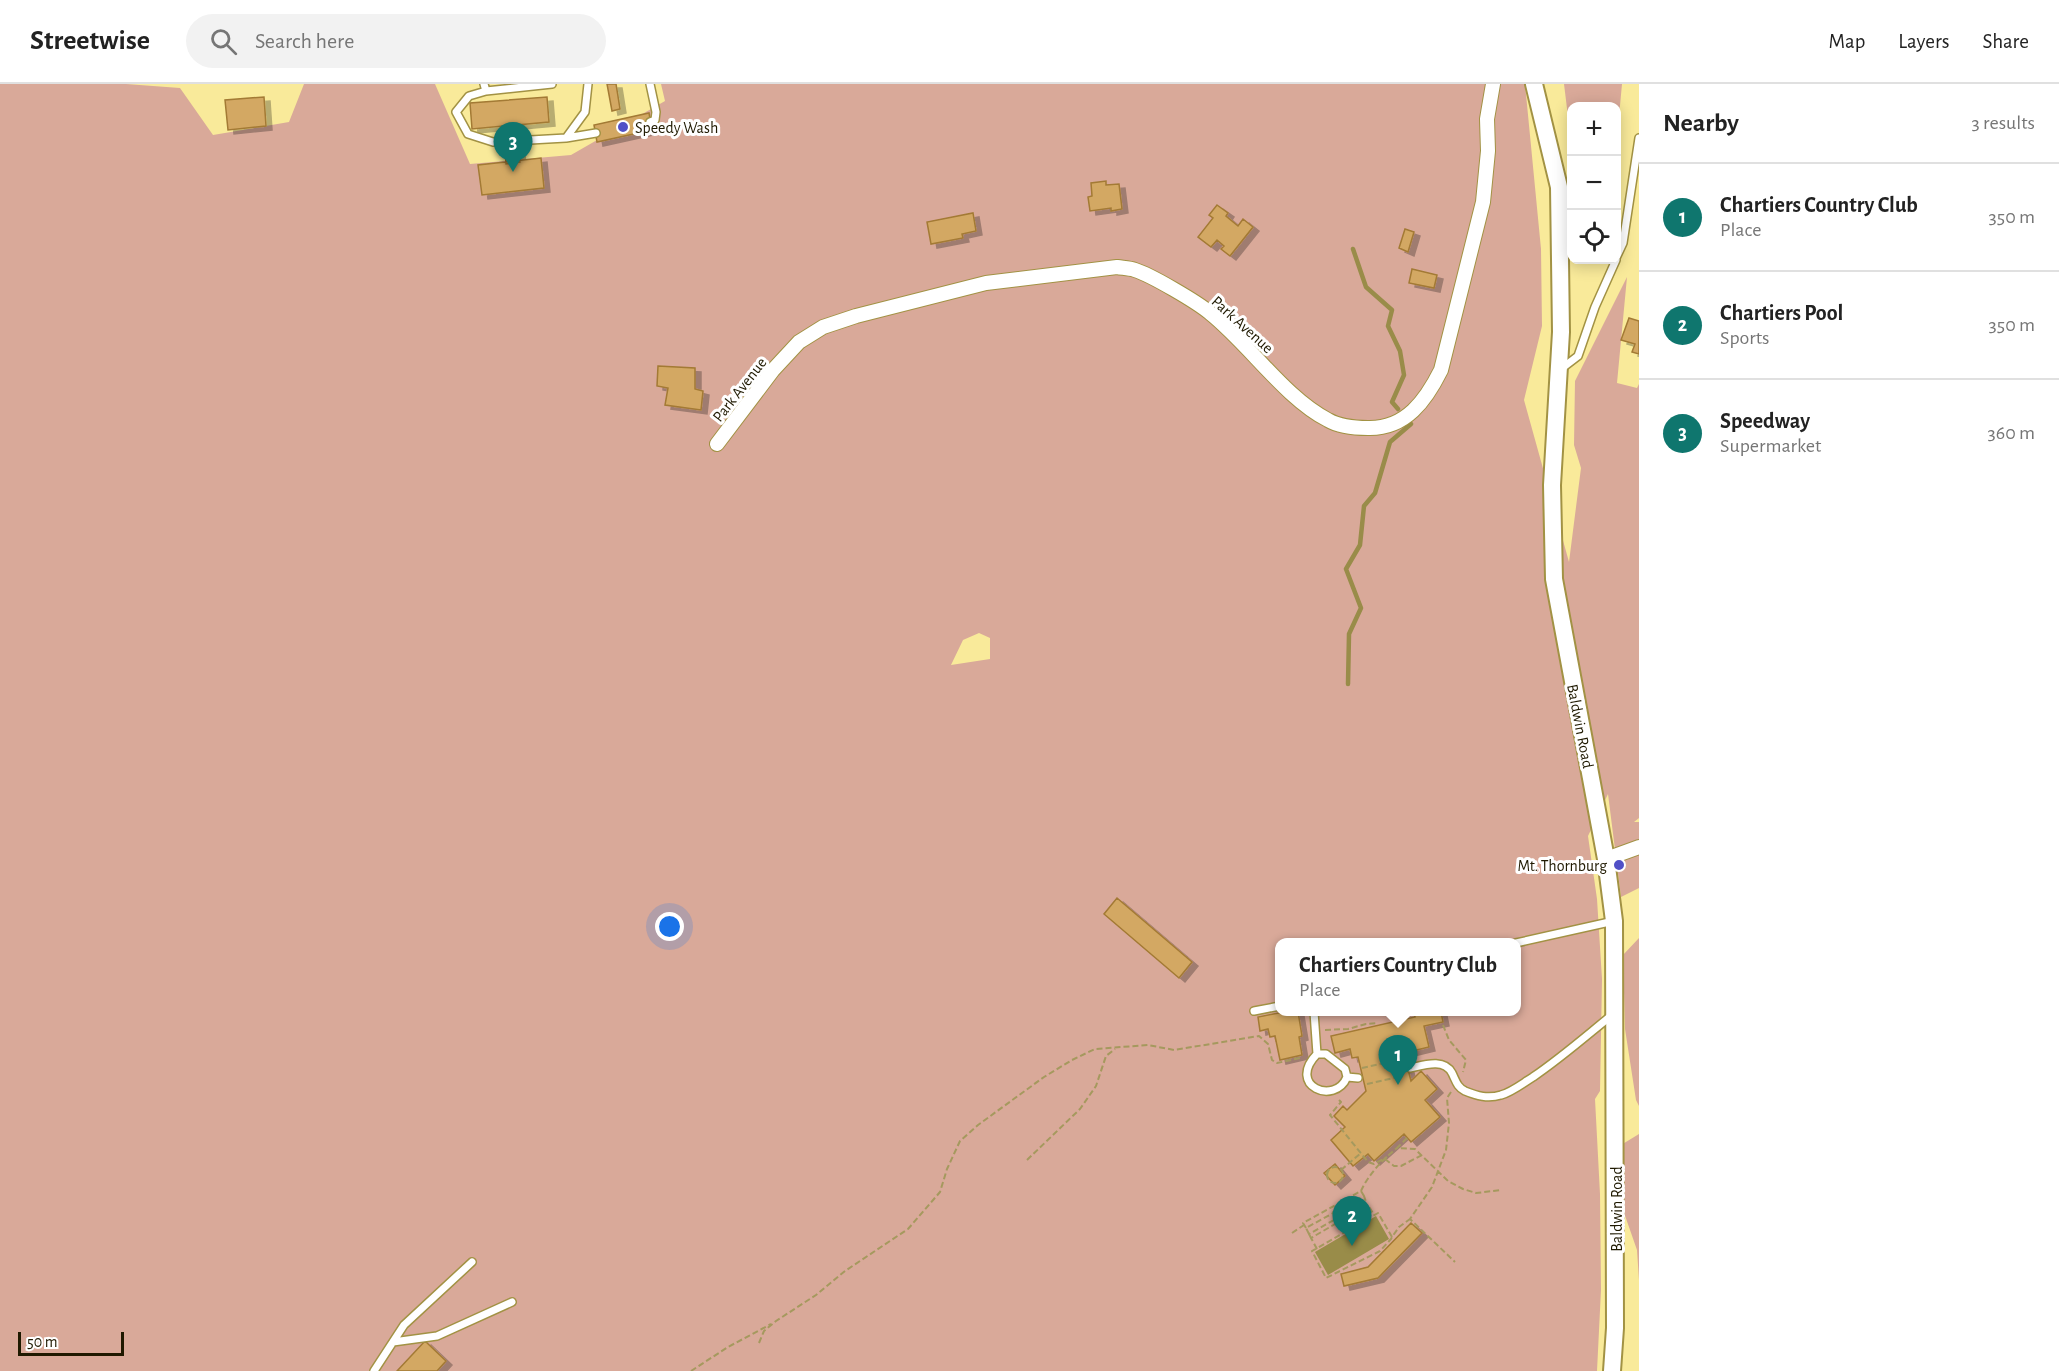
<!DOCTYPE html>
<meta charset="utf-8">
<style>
body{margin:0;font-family:"Alegreya Sans",sans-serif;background:#f2f2f2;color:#222}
.controls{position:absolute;right:18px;top:18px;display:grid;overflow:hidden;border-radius:12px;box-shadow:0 3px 15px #0003}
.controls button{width:54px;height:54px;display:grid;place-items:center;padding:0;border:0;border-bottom:2px solid #e0e0e0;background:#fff;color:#222;font:30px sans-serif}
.scale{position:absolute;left:18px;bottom:15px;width:106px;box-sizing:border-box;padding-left:6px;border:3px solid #1f1900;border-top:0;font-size:16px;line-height:21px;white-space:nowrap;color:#1f1900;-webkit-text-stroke:4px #fff;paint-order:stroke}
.you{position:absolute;left:670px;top:843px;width:21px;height:21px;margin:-15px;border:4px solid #fff;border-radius:50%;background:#1a73e8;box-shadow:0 0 0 9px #1a73e833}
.badge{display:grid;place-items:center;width:39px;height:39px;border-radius:50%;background:#0f766e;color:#fff;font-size:20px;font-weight:700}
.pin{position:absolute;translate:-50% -50px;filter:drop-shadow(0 2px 3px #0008)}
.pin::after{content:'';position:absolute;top:32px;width:21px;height:18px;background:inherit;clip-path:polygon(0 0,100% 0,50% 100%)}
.popup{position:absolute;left:1275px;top:854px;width:246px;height:78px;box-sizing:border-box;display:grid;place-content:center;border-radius:12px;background:#fff;filter:drop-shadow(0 2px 4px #0005);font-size:20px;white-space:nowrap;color:#767676}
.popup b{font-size:22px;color:#222}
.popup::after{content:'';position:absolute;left:50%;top:100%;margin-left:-12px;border:12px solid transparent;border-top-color:#fff}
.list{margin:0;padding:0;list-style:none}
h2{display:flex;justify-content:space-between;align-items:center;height:78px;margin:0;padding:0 24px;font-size:26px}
h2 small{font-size:20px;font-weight:400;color:#767676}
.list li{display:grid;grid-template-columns:39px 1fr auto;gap:18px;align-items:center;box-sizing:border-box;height:108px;padding:0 24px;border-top:2px solid #e0e0e0}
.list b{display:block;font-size:22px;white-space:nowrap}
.list p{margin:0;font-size:20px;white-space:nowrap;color:#767676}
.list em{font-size:20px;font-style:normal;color:#767676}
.icon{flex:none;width:33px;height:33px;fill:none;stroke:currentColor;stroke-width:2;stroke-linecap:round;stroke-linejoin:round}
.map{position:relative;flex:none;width:1639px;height:1287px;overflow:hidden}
header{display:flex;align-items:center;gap:36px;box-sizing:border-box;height:84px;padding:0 30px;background:#fff;border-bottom:2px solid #e0e0e0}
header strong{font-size:28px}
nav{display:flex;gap:33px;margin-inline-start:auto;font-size:21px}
.search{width:420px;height:54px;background:#f2f2f2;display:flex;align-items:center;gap:15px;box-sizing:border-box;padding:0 21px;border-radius:33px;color:#767676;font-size:22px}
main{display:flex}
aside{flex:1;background:#fff}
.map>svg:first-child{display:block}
.green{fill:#d9a999;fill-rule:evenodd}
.water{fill:#998c49}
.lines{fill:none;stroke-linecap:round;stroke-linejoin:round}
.stream{stroke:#998c49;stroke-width:4.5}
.building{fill:#d3a863;stroke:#a37a34;stroke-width:1.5;filter:url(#shadow)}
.service-casing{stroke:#a29244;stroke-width:10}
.minor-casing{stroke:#a29244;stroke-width:16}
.tertiary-casing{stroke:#a29244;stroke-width:20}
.path{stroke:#a5995e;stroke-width:2;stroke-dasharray:6 3;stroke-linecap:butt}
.service{stroke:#fff;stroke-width:7}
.minor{stroke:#fff;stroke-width:14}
.tertiary{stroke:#fff;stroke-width:16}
.poi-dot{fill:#5150c7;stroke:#fff;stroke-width:2}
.labels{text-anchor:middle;stroke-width:6;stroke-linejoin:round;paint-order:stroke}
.poi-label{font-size:16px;fill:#1f1900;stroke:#fff;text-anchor:start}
.street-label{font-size:16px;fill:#1f1900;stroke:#fff}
</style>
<header>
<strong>Streetwise</strong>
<div class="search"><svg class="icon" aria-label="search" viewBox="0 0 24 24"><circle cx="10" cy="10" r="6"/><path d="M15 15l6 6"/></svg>Search here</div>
<nav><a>Map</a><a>Layers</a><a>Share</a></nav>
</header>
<main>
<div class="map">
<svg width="1639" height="1287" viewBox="0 0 1639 1287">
<defs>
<filter id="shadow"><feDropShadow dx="6" dy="4" stdDeviation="0" flood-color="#0004"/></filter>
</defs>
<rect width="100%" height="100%" fill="#f9ea9a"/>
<!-- green -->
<path class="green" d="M0,0H126L180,4L213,51L289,38L304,0H435L470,80L571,71L665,17L661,0H1525L1541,165L1542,242L1524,316L1569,478L1581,384L1574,361L1575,297L1627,193L1617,299L1637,304L1639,300V734L1634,738H1639V804L1621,813L1608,710L1588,752L1597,815L1602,895L1600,1007L1595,1015L1600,1110L1601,1206L1597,1287H0ZM979,549L990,554V575L951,581L963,556ZM1280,858H1516V928H1280Z
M1564,0H1622L1617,54L1616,22H1572L1571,57Z
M1639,854V1022L1636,1016L1625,945L1623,871Z
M1639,1050V1196L1637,1166L1622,1123L1621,1061Z"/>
<!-- water -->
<path class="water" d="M1376,1132L1389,1155L1328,1191L1315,1168Z"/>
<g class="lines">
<!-- stream -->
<path class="stream" d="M1353,165L1366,203L1392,226L1388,242L1400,267L1404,291L1392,318L1398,325
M1348,600L1349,550L1361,524L1346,485L1360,461L1364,422L1375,409L1390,358L1411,340"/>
</g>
<!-- building -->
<path class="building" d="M607,0H616L620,25L612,27Z
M264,13L266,42L228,46L225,16Z
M547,13L549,38L517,41L520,78L506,80L503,42L472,45L470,19Z
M649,29L652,46L597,58L594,41Z
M541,74L544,104L482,111L478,81Z
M1106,97V101L1119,100L1122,125L1111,127V124L1090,127L1088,113L1092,112L1091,99Z
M1217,121L1228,129L1226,132L1238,142L1243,135L1253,143L1230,172L1221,165L1224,162L1217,156L1211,163L1198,153L1213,134L1209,131Z
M973,129L976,147L962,150L963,154L931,160L927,138Z
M1405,145L1414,148L1408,168L1399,164Z
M1412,185L1437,191L1434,204L1409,199Z
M1629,234L1639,237V270L1632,268L1635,260L1621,256Z
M658,282L695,284V305L703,307L701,326L665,321L668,304L657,302Z
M1117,814L1192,878L1179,894L1104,830Z
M1284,928H1298L1302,952L1299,953L1302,971L1280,976L1275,952L1270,953L1268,945L1260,947L1258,933Z
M1414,928H1441L1443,938L1424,942L1429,963L1404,969L1411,997L1421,987L1437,1005L1425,1016L1440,1033L1411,1058L1404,1050L1374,1077L1368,1070L1353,1082L1331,1056L1345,1043L1334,1032L1343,1022L1347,1026L1366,1007L1358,973L1352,974L1350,965L1335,969L1331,952L1415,933Z
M1335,1080L1345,1092L1335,1101L1324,1089Z
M1411,1139L1422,1149L1378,1194L1344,1202L1341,1190L1368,1183Z
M425,1257L446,1277L437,1287H397Z"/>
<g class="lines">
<!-- service casing -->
<g class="service-casing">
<path id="service" d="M484,0L486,7L552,0
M650,0L656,28L655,36L650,38
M486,7L469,12L456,28L468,50L493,58L566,54L585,28L588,0
M566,54L596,49
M1616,174L1623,159L1639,54
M1561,285L1578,272L1595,223L1616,176
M1516,859L1614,837
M1254,927L1280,922
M1314,928L1317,970H1326L1345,985L1347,993L1358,994
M1317,970C1286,1002 1335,1022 1347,993
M1410,984C1424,981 1444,974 1452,989C1456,997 1457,1003 1465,1007C1477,1012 1488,1015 1501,1011C1512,1008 1523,999 1533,993C1561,974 1586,952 1612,931
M393,1258L437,1252L512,1218
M374,1287L404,1241L472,1178"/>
</g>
<!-- minor casing -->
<g class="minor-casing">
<path id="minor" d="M717,360L773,286L799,258L823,243L856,232L986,199L1117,183C1123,184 1129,184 1135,186C1151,191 1197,218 1210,229C1249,260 1285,314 1328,336C1340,343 1354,344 1368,344C1406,345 1426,316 1441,286L1483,118L1488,67L1487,35L1493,0
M1606,775L1639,763"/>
</g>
<!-- tertiary casing -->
<g class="tertiary-casing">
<path id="tertiary" d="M1534,0L1559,103L1561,248L1552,401L1554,495L1606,775L1614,837L1615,1244L1612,1287"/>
</g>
<!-- path -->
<path class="path" d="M1443,941L1449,956L1466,976L1463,988
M1325,946L1348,945L1366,940L1377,939
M1362,984L1403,975
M1367,1000L1403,992
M1451,1008L1447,1014L1449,1039L1446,1066L1432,1103L1410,1135L1455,1178
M1339,1016L1341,1018L1330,1031L1368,1078L1374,1080L1387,1073
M1407,1054L1397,1064L1415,1065L1448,1097L1463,1105L1476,1109L1502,1106
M1385,1075L1394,1082H1401L1422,1071
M1027,1076L1080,1025L1096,1002L1106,972L1115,965
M1327 1091a8 8 0 1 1 16 0a8 8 0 1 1-16 0Z
M1341,1086L1361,1069
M1361,1107C1368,1091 1383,1075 1397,1064
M1333,1127L1345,1148
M1306,1144L1303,1139L1361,1107L1364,1112
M1292,1149L1304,1141
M1309,1150L1306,1144L1364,1112L1366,1118
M1392,1153L1378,1129L1312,1167L1326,1194L1380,1167L1391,1155L1392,1153L1399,1143L1410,1135
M1311,1154L1309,1150L1366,1118L1367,1119
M1317,1165L1311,1154L1368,1121L1374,1131
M759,1259L764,1247L776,1237L816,1211L845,1187L908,1145L940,1108L947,1085L960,1057L978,1041L1044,993L1072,976L1095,965L1148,961L1174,966L1259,952L1268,960L1272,976L1277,979L1300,974
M691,1287L728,1263L771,1240"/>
<!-- service -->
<use href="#service" class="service"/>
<!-- minor -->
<use href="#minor" class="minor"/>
<!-- tertiary -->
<use href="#tertiary" class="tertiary"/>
</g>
<!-- markers -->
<g class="poi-dot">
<circle cx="623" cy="43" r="6"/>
<circle cx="1619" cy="781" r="6"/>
</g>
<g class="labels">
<!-- poi labels -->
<g class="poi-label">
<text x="635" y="49">Speedy Wash</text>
<text x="1607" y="787" text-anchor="end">Mt. Thornburg</text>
</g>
<!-- street labels -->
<g class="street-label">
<text transform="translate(1243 240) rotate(42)" y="6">Park Avenue</text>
<text transform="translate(739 305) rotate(-52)" y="6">Park Avenue</text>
<text transform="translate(1581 642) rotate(79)" y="6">Baldwin Road</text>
<text transform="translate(1616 1125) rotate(-90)" y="6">Baldwin Road</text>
</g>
</g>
</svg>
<div class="controls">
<button>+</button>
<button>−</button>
<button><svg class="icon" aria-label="locate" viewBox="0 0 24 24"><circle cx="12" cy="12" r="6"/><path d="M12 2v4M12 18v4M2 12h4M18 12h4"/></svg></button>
</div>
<div class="scale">50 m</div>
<div class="you"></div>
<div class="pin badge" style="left:1398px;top:1001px">1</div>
<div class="popup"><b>Chartiers Country Club</b>Place</div>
<div class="pin badge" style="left:1352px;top:1162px">2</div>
<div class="pin badge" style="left:513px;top:88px">3</div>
</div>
<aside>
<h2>Nearby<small>3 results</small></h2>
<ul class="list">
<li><span class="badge">1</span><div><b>Chartiers Country Club</b><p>Place</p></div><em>350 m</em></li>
<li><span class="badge">2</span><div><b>Chartiers Pool</b><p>Sports</p></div><em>350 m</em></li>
<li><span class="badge">3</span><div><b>Speedway</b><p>Supermarket</p></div><em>360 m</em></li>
</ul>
</aside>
</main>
